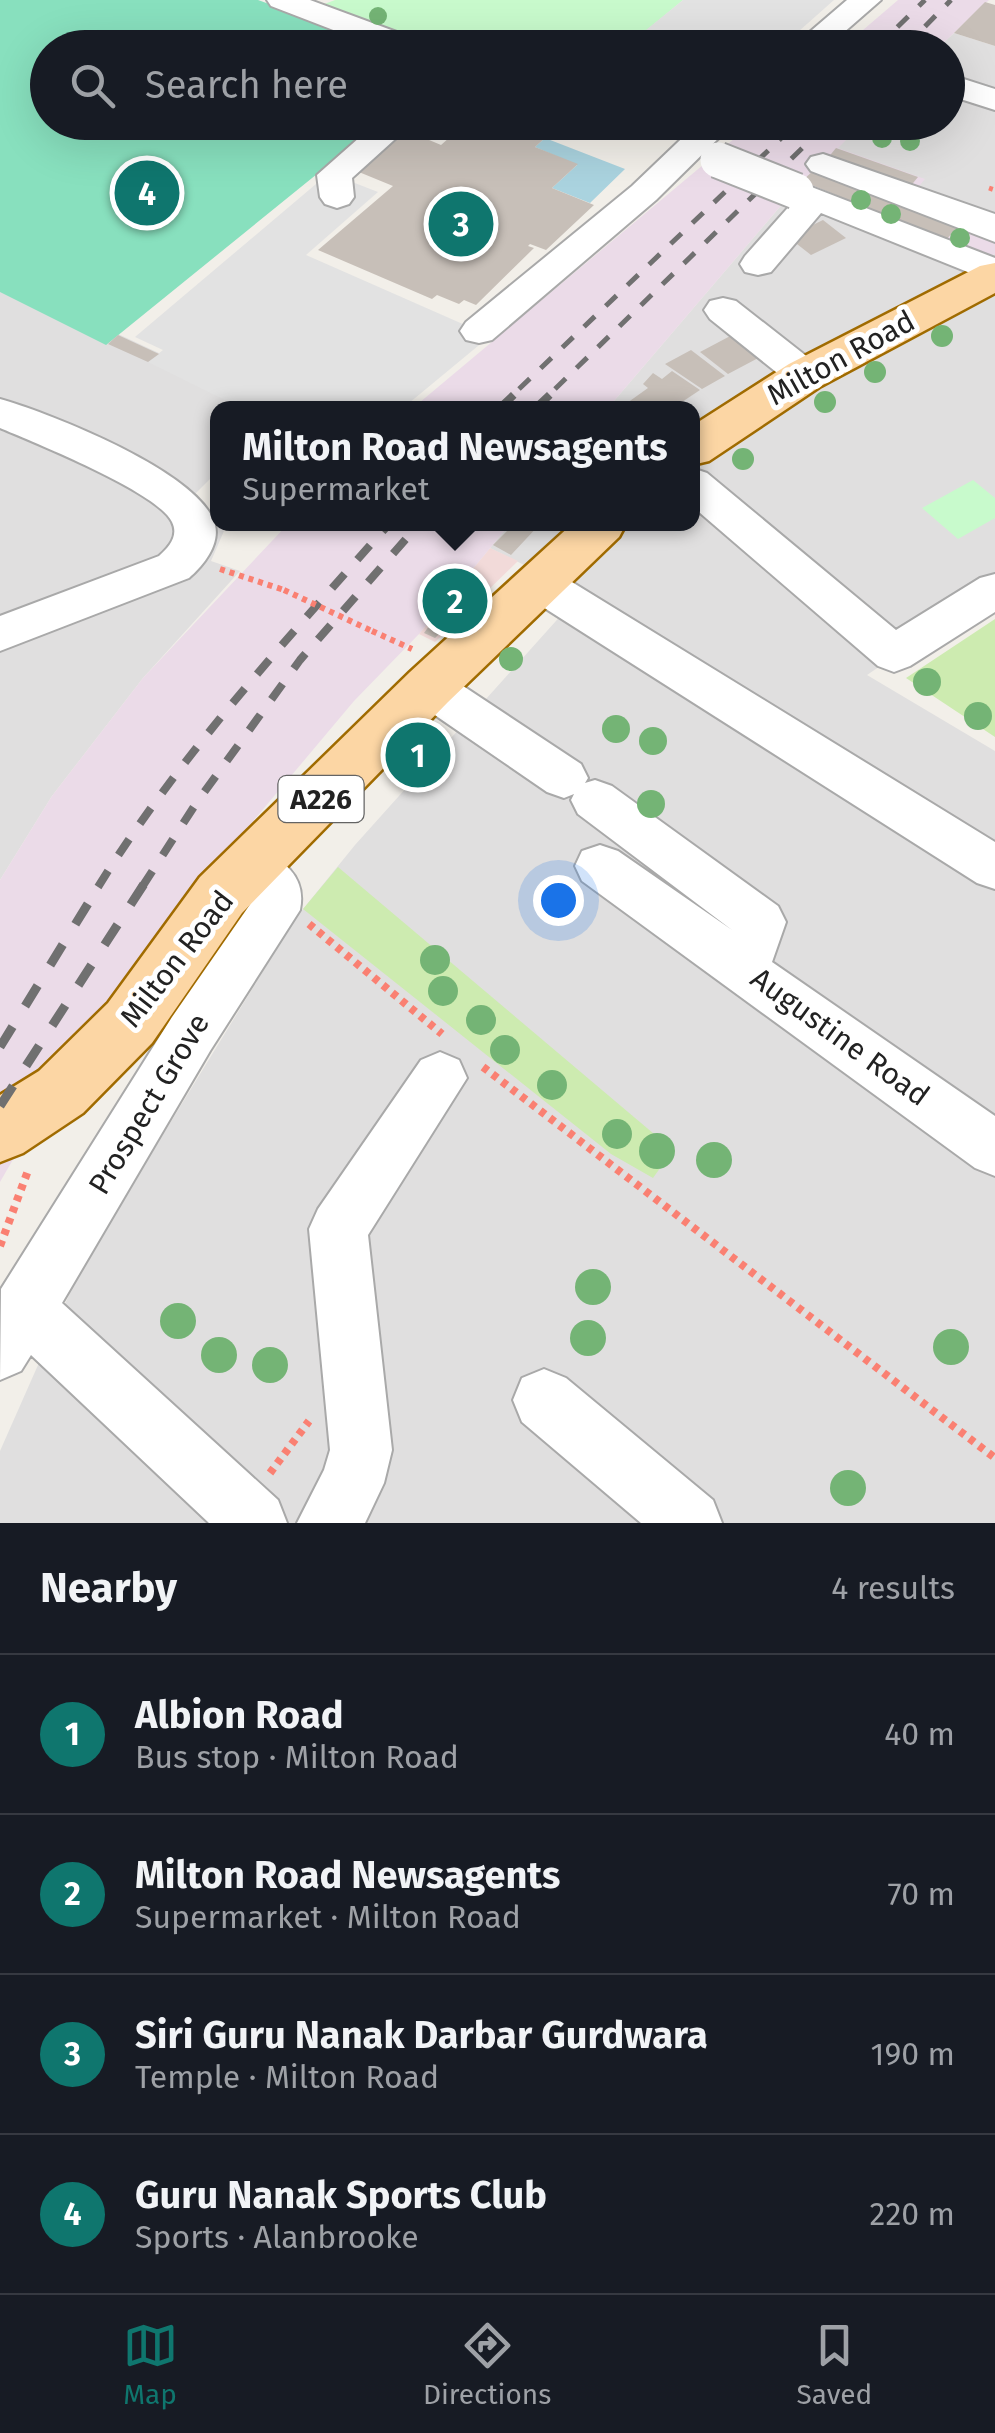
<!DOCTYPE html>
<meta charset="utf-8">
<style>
body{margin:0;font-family:"Fira Sans",sans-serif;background:#242831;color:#f1f3f6}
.you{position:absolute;left:558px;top:900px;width:35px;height:35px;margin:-25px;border:8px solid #fff;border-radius:50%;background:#1a73e8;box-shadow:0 0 0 15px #1a73e833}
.badge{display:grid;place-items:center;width:65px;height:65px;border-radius:50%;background:#0f766e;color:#fff;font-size:32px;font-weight:700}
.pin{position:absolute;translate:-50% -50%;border:5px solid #fff;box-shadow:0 2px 10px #0006}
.popup{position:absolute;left:210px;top:401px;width:490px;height:130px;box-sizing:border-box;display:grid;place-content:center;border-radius:20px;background:#171b24;filter:drop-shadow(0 2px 8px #0005);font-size:32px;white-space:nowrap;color:#9ea1a6}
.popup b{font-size:38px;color:#f1f3f6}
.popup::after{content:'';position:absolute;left:50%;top:100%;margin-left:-20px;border:20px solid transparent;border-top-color:#171b24}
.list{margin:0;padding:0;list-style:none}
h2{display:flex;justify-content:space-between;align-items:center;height:130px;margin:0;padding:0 40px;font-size:42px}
h2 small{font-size:32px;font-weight:400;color:#9ea1a6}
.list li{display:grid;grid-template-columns:65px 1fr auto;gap:30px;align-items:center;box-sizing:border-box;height:160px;padding:0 40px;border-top:2px solid #363941}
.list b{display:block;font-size:38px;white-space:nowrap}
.list p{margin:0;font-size:32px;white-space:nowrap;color:#9ea1a6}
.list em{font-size:32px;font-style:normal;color:#9ea1a6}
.icon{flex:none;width:55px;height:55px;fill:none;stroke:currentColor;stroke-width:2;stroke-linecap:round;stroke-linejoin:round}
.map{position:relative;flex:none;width:995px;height:1523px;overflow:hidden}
.search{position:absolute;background:#171b24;box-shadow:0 10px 40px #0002;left:30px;right:30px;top:30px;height:110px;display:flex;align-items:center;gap:25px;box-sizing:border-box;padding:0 35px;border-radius:55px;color:#9ea1a6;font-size:38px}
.sheet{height:770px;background:#171b24}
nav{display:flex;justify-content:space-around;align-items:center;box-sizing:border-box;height:140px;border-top:2px solid #363941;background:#171b24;font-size:28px;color:#9ea1a6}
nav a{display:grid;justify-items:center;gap:5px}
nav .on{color:#0f766e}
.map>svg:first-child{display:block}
.residential{fill:#e0dfdf}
.commercial{fill:#f2dad9}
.industrial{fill:#ebdbe8}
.grass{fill:#cdebb0}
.park{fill:#c8facc}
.pitch{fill:#88e0be}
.parking{fill:#e2e2e2}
.water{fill:#aad3df}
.building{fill:#c7bfb8}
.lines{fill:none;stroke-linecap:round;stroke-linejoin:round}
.minor-casing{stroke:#a9a9a9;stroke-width:4}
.major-casing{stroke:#a06b00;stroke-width:5}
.path-far2{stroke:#fa8072;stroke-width:5;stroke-dasharray:4 4;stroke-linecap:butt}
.path-far1{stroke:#fa8072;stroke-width:6;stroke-dasharray:5 5;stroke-linecap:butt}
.path{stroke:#fa8072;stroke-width:8;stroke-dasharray:6 6;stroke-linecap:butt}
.minor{fill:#fff;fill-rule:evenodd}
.major{fill:#fcd6a4;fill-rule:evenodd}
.rail-far2{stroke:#707070;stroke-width:5;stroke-dasharray:15 15;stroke-linecap:butt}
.rail-far1{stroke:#707070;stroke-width:8;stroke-dasharray:19 19;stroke-linecap:butt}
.rail{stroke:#707070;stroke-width:9;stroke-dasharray:24 24;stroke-linecap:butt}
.minor-bridge-casing{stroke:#a9a9a9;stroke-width:39;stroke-linecap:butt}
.path-bridge{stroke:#fa8072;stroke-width:6;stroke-dasharray:5 5;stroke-linecap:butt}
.minor-bridge{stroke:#fff;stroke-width:35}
.tree{fill:#74b475}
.labels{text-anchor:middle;stroke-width:10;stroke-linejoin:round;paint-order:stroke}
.shield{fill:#fff;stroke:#646464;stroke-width:2.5}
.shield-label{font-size:28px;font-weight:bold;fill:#222}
.street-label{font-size:30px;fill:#222;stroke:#fff}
</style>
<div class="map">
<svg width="995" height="1523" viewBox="0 0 995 1523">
<rect width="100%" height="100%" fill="#f2efe9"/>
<!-- residential -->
<path class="residential" d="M954,33L995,46V221L914,191L837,148L863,123L948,122V48L939,47Z
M802,181L988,257L995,254V588L867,675L995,751V1523H0V1451L80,1270L295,919L355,845L581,593L490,548L510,524H692V408H608Z
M0,279L277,408H218L217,472L181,508L217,514L218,524H227L211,561L240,571L143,678L52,796L0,880Z"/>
<!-- commercial -->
<path class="commercial" d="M490,548L518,561L435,642L419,634Z"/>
<!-- industrial -->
<path class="industrial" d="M898,0H989L939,47L842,48Z
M753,123H863L838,148L925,179L915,191L995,221V254L989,257L802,181L608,408H413Z
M288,524H510L419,634L354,701L191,895L84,1037L0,1182V880L52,796L143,678Z"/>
<!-- grass -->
<path class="grass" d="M995,619V737L906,678Z
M338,867L673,1150L653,1178L611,1154L303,909Z"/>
<!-- park -->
<path class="park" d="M335,0H683L625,48L432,47L319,6Z
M973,480L995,498V518L958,539L922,508Z"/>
<!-- pitch -->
<path class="pitch" d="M0,0H258L389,47L48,48V122L380,123L106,345L0,292Z"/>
<!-- parking -->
<path class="parking" d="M683,0H834L781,47H625Z
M329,173L378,192L306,255L490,336L403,408H241L148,362L163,350L135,337Z"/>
<!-- water -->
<path class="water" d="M545,138L625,169L590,203L552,188L577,165L535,147Z"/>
<!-- building -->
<path class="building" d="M985,2L995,5V46L954,33Z
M467,122L509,138L521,128L546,137L535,147L578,164L552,188L594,205L546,250L530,244L528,246L534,248L476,305L464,300L459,304L437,295L432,299L318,250L393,186L354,170L403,129L441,145Z
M836,148L918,177L909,188L827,159Z
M814,170L934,219L940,213L962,222L946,240L802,181Z
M823,220L846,238L811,255L788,237Z
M734,334L762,356L728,374L700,352Z
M118,335L159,354L148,362L108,344Z
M691,350L725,376L702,389L665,364Z
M672,371L700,390L673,408H620L648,388L643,384L653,373L662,379Z
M514,524H540L511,555L493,545Z
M464,579L485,590L435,638L424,633Z"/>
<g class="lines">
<!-- minor casing -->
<g class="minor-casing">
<path id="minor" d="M267,0H310L421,41L425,48H380L271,6Z
M847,0H881L826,48H791Z
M948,74L995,89V110L948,95Z
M377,122H414L352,178L354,197L349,204L337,208L325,204L320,197L317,175Z
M699,122H735L656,200L492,340L479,343L466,340L460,331L466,322L632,186Z
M823,154L995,214V242L811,171L806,164L811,157Z
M796,181L995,258V283L821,213L771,272L758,275L745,272L740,264L745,256L793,202L779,191L784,184Z
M723,298L736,301L819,366L824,375L819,384L805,388L791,384L710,319L704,310L710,301Z
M0,399C50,413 202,473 215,525C220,545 203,566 189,578L0,651V616L159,556C169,547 179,536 172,522C158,492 33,442 0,428Z
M692,468L707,473L896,630L980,578L995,574V612L910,666L894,672L878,666L692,506Z
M539,567L554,571L995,842V889L977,883L524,595L517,583L524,571Z
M429,669L445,674L581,764L588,778L585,783L595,780L612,786L778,906L786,922L772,962L995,1116V1176L975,1168L582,881L575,866L582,851L600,845L618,851L732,930L578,814L571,800L574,794L564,798L547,792L413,700L406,687L413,674Z
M252,847C283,858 307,876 300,910L210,1051L62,1303L278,1500L287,1523H209L31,1355L21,1371L0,1380L1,1289L172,1017L251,903L252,898L234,883L227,868L234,853Z
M440,1052L459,1060L467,1078L368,1235L392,1450L384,1483L365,1523H297L324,1470L330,1450L309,1229L318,1209L421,1060Z
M544,1369L566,1378L713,1500L722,1523H641L522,1422L513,1400L522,1378Z"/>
</g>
<!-- major casing -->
<g class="major-casing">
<path id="major" d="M995,263V293L821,386L709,461L692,465V426L789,364L980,266Z
M572,524H626L619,537L448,702L242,913L152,1043L83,1113L23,1153L0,1162V1095L39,1071L108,1003L200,877L410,672Z"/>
</g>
<!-- path-far2 -->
<path class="path-far2" d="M989,188L995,190"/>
<!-- path-far1 -->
<path class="path-far1" d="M220,569L284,590
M372,631L412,649
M428,744L448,757"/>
<!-- path -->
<path class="path" d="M309,924L442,1034
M483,1067L995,1458
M0,1246L29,1168
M270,1473L309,1421"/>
<!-- minor -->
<use href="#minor" class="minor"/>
<!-- major -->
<use href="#major" class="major"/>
<!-- rail-far2 -->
<path class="rail-far2" d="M876,48L925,0
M904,48L951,0
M519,389L798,122
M555,389L829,122"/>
<!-- rail-far1 -->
<path class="rail-far1" d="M500,408L522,387
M536,408L558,387
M98,887C179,756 287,639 389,524
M142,887L197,802L300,660L419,524"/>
<!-- rail -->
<path class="rail" d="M0,1047L100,884
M0,1106L144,884"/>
<!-- minor-bridge casing -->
<g class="minor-bridge-casing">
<path id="minor-bridge" d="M718,160L796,191"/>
</g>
<!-- path-bridge -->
<path class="path-bridge" d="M284,590L372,631"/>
<!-- minor-bridge -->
<use href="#minor-bridge" class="minor-bridge"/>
</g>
<!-- trees -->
<g class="tree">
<circle cx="378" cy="16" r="9"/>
<circle cx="882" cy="138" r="10"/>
<circle cx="910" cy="141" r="10"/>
<circle cx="861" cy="200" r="10"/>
<circle cx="891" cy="214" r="10"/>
<circle cx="960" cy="238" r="10"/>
<circle cx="942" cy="336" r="11"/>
<circle cx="875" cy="372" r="11"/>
<circle cx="825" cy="402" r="11"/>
<circle cx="743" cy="459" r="11"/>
<circle cx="511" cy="659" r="12"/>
<circle cx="927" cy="682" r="14"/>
<circle cx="978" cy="716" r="14"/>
<circle cx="616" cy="729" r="14"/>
<circle cx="653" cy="741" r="14"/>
<circle cx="651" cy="804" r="14"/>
<circle cx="435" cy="960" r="15"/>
<circle cx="443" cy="991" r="15"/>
<circle cx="481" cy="1020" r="15"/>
<circle cx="505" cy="1050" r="15"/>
<circle cx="552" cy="1085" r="15"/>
<circle cx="617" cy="1134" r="15"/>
<circle cx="657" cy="1151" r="18"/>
<circle cx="714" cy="1160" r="18"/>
<circle cx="593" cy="1287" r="18"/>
<circle cx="178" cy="1321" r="18"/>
<circle cx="588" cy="1338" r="18"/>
<circle cx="951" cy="1347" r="18"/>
<circle cx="219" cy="1355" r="18"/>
<circle cx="270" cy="1365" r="18"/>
<circle cx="848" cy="1488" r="18"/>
</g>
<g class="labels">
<!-- shield labels -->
<rect class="shield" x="278.5" y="776" width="85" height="46" rx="8"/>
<g class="shield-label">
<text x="321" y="809">A226</text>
</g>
<!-- street labels -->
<g class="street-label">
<text transform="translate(841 358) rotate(-29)" y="10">Milton Road</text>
<text transform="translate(177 959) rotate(-52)" y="10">Milton Road</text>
<text transform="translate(840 1037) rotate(36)" y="10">Augustine Road</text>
<text transform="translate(149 1104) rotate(-59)" y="10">Prospect Grove</text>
</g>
</g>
</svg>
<div class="you"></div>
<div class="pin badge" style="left:418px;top:755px">1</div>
<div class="pin badge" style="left:455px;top:601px">2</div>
<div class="popup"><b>Milton Road Newsagents</b>Supermarket</div>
<div class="pin badge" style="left:461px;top:224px">3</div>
<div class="pin badge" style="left:147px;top:193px">4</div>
<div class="search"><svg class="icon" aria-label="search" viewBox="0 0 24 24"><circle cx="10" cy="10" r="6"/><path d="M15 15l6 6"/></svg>Search here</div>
</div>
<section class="sheet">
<h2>Nearby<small>4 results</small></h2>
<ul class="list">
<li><span class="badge">1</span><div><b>Albion Road</b><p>Bus stop · Milton Road</p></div><em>40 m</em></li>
<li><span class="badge">2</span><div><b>Milton Road Newsagents</b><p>Supermarket · Milton Road</p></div><em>70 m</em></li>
<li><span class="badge">3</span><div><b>Siri Guru Nanak Darbar Gurdwara</b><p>Temple · Milton Road</p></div><em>190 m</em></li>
<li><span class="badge">4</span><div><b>Guru Nanak Sports Club</b><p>Sports · Alanbrooke</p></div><em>220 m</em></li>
</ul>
</section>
<nav>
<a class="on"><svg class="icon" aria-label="map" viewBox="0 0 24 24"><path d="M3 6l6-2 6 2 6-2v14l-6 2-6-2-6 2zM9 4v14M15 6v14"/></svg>Map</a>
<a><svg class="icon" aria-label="directions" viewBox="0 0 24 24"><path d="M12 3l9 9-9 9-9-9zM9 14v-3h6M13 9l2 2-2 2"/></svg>Directions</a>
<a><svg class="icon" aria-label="saved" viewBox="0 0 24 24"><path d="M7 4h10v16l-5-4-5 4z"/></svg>Saved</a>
</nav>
